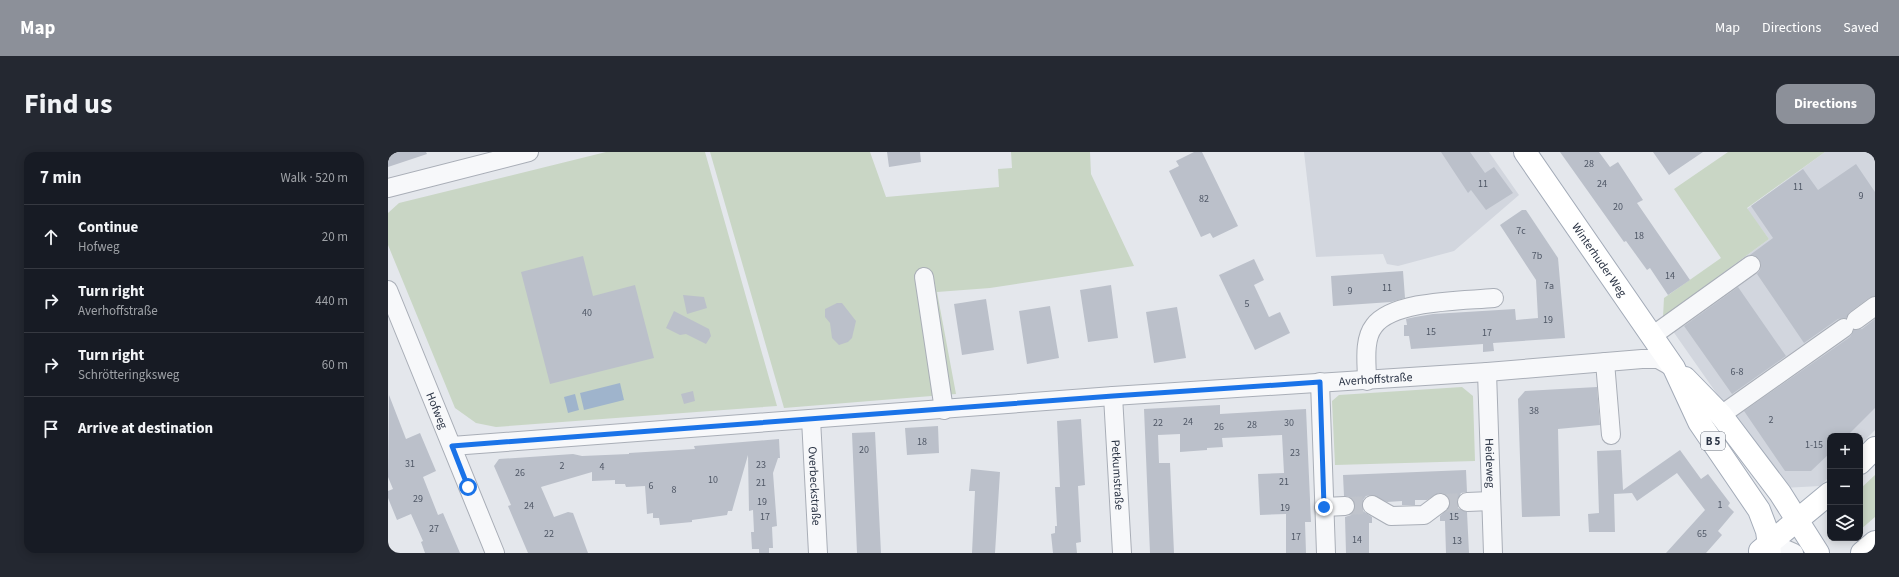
<!DOCTYPE html>
<meta charset="utf-8">
<style>
body{margin:0;font-family:"Source Sans 3",sans-serif;background:#242831;color:#f1f3f6}
.controls{position:absolute;right:12px;bottom:12px;display:grid;overflow:hidden;border-radius:8px;box-shadow:0 2px 10px #0003}
.controls button{width:36px;height:36px;display:grid;place-items:center;padding:0;border:0;border-bottom:1px solid #363941;background:#171b24;color:#f1f3f6;font:20px sans-serif}
.stop{position:absolute;width:12px;height:12px;margin:-9px;border:3px solid #1a73e8;border-radius:50%;background:#fff}
.stop.end{background:#1a73e8;border-color:#fff;box-shadow:0 1px 4px #0008}
.list{margin:0;padding:0;list-style:none}
h2{display:flex;justify-content:space-between;align-items:center;height:52px;margin:0;padding:0 16px;font-size:17px}
h2 small{font-size:13px;font-weight:400;color:#9ea1a6}
.list li{display:grid;grid-template-columns:26px 1fr auto;gap:12px;align-items:center;box-sizing:border-box;height:64px;padding:0 16px;border-top:1px solid #363941}
.list b{display:block;font-size:15px;white-space:nowrap}
.list p{margin:0;font-size:13px;white-space:nowrap;color:#9ea1a6}
.list em{font-size:13px;font-style:normal;color:#9ea1a6}
.icon{flex:none;width:22px;height:22px;fill:none;stroke:currentColor;stroke-width:2;stroke-linecap:round;stroke-linejoin:round}
.map{position:relative;flex:none;width:1487px;height:401px;overflow:hidden;border-radius:12px}
header{display:flex;align-items:center;gap:24px;box-sizing:border-box;height:56px;padding:0 20px;background:#8c9099;color:#fff}
header strong{font-size:19px}
nav{display:flex;gap:22px;margin-inline-start:auto;font-size:14px}
.intro{display:flex;align-items:center;justify-content:space-between;box-sizing:border-box;height:96px;padding:0 24px}
h1{margin:0;font-size:28px}
.button{padding:10px 18px;border-radius:12px;background:#8c9099;color:#fff;font-size:14px;font-weight:700}
main{display:flex;gap:24px;padding:0 24px}
aside{flex:1;background:#171b24;border-radius:12px;box-shadow:0 2px 10px #0003}
.map>svg:first-child{display:block}
.built{fill:#d2d6de}
.green{fill:#c9d6c5}
.water{fill:#9fb4cc}
.building{fill:#bbc0ca}
.lines{fill:none;stroke-linecap:round;stroke-linejoin:round}
.minor-tunnel{stroke:#bfc3cb;stroke-width:18;stroke-dasharray:18 9;stroke-linecap:butt}
.minor-casing{stroke:#a9aeb7;stroke-width:20}
.major-casing{stroke:#a3abb8;stroke-width:24}
.minor{stroke:#f7f8fa;stroke-width:18}
.major{stroke:#fff;stroke-width:22}
.route{stroke:#1a73e8;stroke-width:5}
.labels{text-anchor:middle;stroke-width:3.5;stroke-linejoin:round;paint-order:stroke}
.number-label{font-size:10px;fill:#4f5766}
.shield{fill:#f4f6f9;stroke:#676e7b;stroke-width:1}
.shield-label{font-size:11px;font-weight:bold;fill:#2b3445}
.street-label{font-size:12px;fill:#2b3445;stroke:#f4f6f9}
</style>
<header>
<strong>Map</strong>
<nav><a>Map</a><a>Directions</a><a>Saved</a></nav>
</header>
<div class="intro"><h1>Find us</h1><a class="button">Directions</a></div>
<main>
<aside>
<h2>7 min<small>Walk · 520 m</small></h2>
<ul class="list">
<li><svg class="icon" aria-label="ahead" viewBox="0 0 24 24"><path d="M12 20V5M6 11l6-6 6 6"/></svg><div><b>Continue</b><p>Hofweg</p></div><em>20 m</em></li>
<li><svg class="icon" aria-label="right" viewBox="0 0 24 24"><path d="M7 20v-9h11M14 6l5 5-5 5"/></svg><div><b>Turn right</b><p>Averhoffstraße</p></div><em>440 m</em></li>
<li><svg class="icon" aria-label="right" viewBox="0 0 24 24"><path d="M7 20v-9h11M14 6l5 5-5 5"/></svg><div><b>Turn right</b><p>Schrötteringksweg</p></div><em>60 m</em></li>
<li><svg class="icon" aria-label="arrive" viewBox="0 0 24 24"><path d="M6 21V4h12l-3 4 3 4H6"/></svg><div><b>Arrive at destination</b></div></li>
</ul>
</aside>
<div class="map">
<svg width="1487" height="401" viewBox="0 0 1487 401">
<rect width="100%" height="100%" fill="#e4e7ec"/>
<!-- built -->
<path class="built" d="M916,0H1101L1131,43L1066,99L1010,114L999,112L995,102L928,105Z
M1437,0H1487V278L1472,293V284H1442V324L1432,334L1395,336L1275,165L1381,87L1359,57Z"/>
<!-- green -->
<path class="green" d="M218,0H317L389,254L108,275L88,271L67,256L0,93V61L11,51Z
M322,0H482L498,45L611,35L610,17L624,16L623,0H702L703,22L746,114L602,136L549,140L568,242L396,256Z
M1340,0H1437L1359,56L1381,87L1275,165L1276,146L1333,106L1286,37Z
M1074,235L1085,244L1087,309L947,313L944,249L951,243Z
M1487,323V365L1472,378V337Z"/>
<!-- water -->
<path class="water" d="M232,231L236,248L196,258L192,241Z
M187,242L191,258L180,261L176,245Z"/>
<!-- building -->
<path class="building" d="M0,0H38L39,2L0,15Z
M499,0H532L533,10L501,15Z
M806,0H814L850,74L825,86L822,81L813,85L781,19L791,14L788,9Z
M1053,0H1082L1097,21L1106,15L1125,41L1098,58L1083,38L1080,41Z
M1172,0H1211L1222,15L1230,10L1255,48L1249,51L1302,128L1280,143L1262,116L1259,118L1238,89L1236,90Z
M1265,0H1315L1281,23Z
M1468,12L1487,40V144L1481,146L1462,160L1458,166L1450,167L1416,191L1369,122L1372,118L1373,112L1371,107L1362,103L1385,86L1363,54L1415,17L1430,38Z
M1134,58H1138L1170,106L1177,186L1105,191L1106,199L1095,200V192L1023,197L1021,184H1016V173H1019L1018,167L1027,165L1045,162L1127,157L1128,168L1150,166L1148,128L1112,73Z
M195,104L205,144L247,133L266,206L162,232L133,120Z
M866,107L876,128L866,133L881,165L892,160L902,181L867,198L831,123Z
M1015,119L1017,146L1003,150L945,154L943,124Z
M723,133L730,186L700,190L692,138Z
M1350,135L1398,204L1344,242L1296,174Z
M295,143L316,145L319,156L299,162Z
M598,147L606,198L574,203L566,152Z
M449,151H454L468,169L464,186L460,190L451,193L444,186L442,171L437,165V157Z
M662,154L671,206L639,212L631,159Z
M789,155L798,206L766,211L758,160Z
M286,159L321,177L323,184L318,192L298,182L292,183L278,176Z
M1487,167V256L1459,284H1442V301L1423,319H1397L1356,259L1462,185L1466,178L1474,177Z
M1209,235L1212,273L1170,277L1172,364L1134,365L1130,247L1137,239Z
M305,239L307,249L296,252L293,242Z
M1,243L18,287L32,281L48,319L35,325L50,363L55,361L72,401H37L33,390L35,389L23,362L9,368L0,346V339L5,337L0,325Z
M832,253V262L918,257L923,370H917L918,401H898V362L872,363L870,322L896,321L894,283L834,286L835,295L819,296V298L792,300V282L770,283L771,311H782L786,401H762L756,257Z
M693,267L697,333L690,334L693,390L688,391L689,401H665L663,382L667,381V374H669L667,335H672L669,269Z
M550,274L551,301L519,303L517,276Z
M487,280L493,401H469L464,281Z
M391,287L392,306H390L385,321L389,374L384,375L385,396H381V401H371V397H364L363,380H366L365,358L361,359L360,303L344,359H340L339,363L304,368V370L272,373L271,366H265V361L259,362L257,334L238,335L237,332H227V328L204,329V320L153,335L166,365L180,360L185,361L200,401H140L120,354L123,353L106,314L111,307L185,302L194,304L241,302V301L307,297L306,294Z
M1233,298L1235,338L1292,298L1313,327L1320,322L1342,351L1340,354L1346,360L1330,379L1334,383L1318,401H1278L1317,358L1289,321L1249,349L1244,341L1226,342L1227,380H1201L1200,362L1211,361L1209,299Z
M583,317L612,320L607,401H584L587,339H581Z
M1078,318L1079,340L1073,341L1069,350L1070,356L1079,360L1081,401H1058L1057,369H1052V364L1061,355L1062,349L1056,342L1051,341L1039,348H1027V353H1014V349L999,350L984,343L978,344L975,348L974,353L975,359L984,365V371H981V401H958L957,365L963,363L967,354L966,349L962,345L956,344L955,323Z"/>
<g class="lines">
<!-- minor-tunnel -->
<path class="minor-tunnel" d="M1052,351L1079,350
M957,354L984,353"/>
<!-- minor casing -->
<g class="minor-casing">
<g id="minor">
<path d="M0,36L141,0"/>
<path d="M536,125L556,258"/>
<path id="s1" d="M0,138L107,401"/>
<path d="M1468,168L1487,154"/>
<path d="M1264,184L1363,113"/>
<path d="M1217,210L1223,283"/>
<path id="s2" d="M1099,220L1105,401"/>
<path d="M979,229C979,212 975,188 986,174C1005,148 1075,149 1106,146"/>
<path d="M932,230L938,401"/>
<path id="s3" d="M725,244L734,401"/>
<path d="M1333,263L1456,176"/>
<path id="s4" d="M423,267L430,401"/>
<path id="s5" d="M64,294L725,244L1099,220L1254,207H1270L1286,216"/>
<path d="M1079,350L1103,349"/>
<path d="M984,353L1003,364L1036,363L1052,351"/>
<path d="M936,355L957,354"/>
<path d="M1381,390L1406,401"/>
</g>
</g>
<!-- major casing -->
<g class="major-casing">
<g id="major">
<path id="s6" d="M1137,0L1286,216L1311,270L1371,358L1379,379L1382,401"/>
<path d="M1297,226L1333,263L1392,341L1430,401"/>
<path d="M1472,311L1487,296"/>
<path d="M1372,399L1442,341"/>
<path d="M1474,401L1487,390"/>
</g>
</g>
<!-- minor -->
<use href="#minor" class="minor"/>
<!-- major -->
<use href="#major" class="major"/>
</g>
<g class="lines">
<!-- route -->
<path class="route" d="M80,335L64,294L725,244L932,230L936,355"/>
</g>
<g class="labels">
<!-- number labels -->
<g class="number-label">
<text x="1201" y="15">28</text>
<text x="1095" y="35">11</text>
<text x="1214" y="35">24</text>
<text x="1410" y="38">11</text>
<text x="1473" y="47">9</text>
<text x="816" y="50">82</text>
<text x="1230" y="58">20</text>
<text x="1133" y="82">7c</text>
<text x="1251" y="87">18</text>
<text x="1149" y="107">7b</text>
<text x="1282" y="127">14</text>
<text x="1161" y="137">7a</text>
<text x="999" y="139">11</text>
<text x="962" y="142">9</text>
<text x="859" y="155">5</text>
<text x="199" y="164">40</text>
<text x="1160" y="171">19</text>
<text x="1043" y="183">15</text>
<text x="1099" y="184">17</text>
<text x="1349" y="223">6-8</text>
<text x="1146" y="262">38</text>
<text x="1383" y="271">2</text>
<text x="800" y="273">24</text>
<text x="770" y="274">22</text>
<text x="901" y="274">30</text>
<text x="864" y="276">28</text>
<text x="831" y="278">26</text>
<text x="534" y="293">18</text>
<text x="1426" y="296">1-15</text>
<text x="476" y="301">20</text>
<text x="907" y="304">23</text>
<text x="22" y="315">31</text>
<text x="373" y="316">23</text>
<text x="174" y="317">2</text>
<text x="214" y="318">4</text>
<text x="132" y="324">26</text>
<text x="325" y="331">10</text>
<text x="896" y="333">21</text>
<text x="373" y="334">21</text>
<text x="263" y="337">6</text>
<text x="286" y="341">8</text>
<text x="30" y="350">29</text>
<text x="374" y="353">19</text>
<text x="1332" y="356">1</text>
<text x="141" y="357">24</text>
<text x="897" y="359">19</text>
<text x="377" y="368">17</text>
<text x="1066" y="368">15</text>
<text x="46" y="380">27</text>
<text x="161" y="385">22</text>
<text x="1314" y="385">65</text>
<text x="908" y="388">17</text>
<text x="969" y="391">14</text>
<text x="1069" y="392">13</text>
</g>
<!-- shield labels -->
<rect class="shield" x="1313" y="280" width="24" height="18" rx="3"/>
<g class="shield-label">
<text x="1325" y="293">B 5</text>
</g>
<!-- street labels -->
<g class="street-label">
<text dy="4" stroke="none"><textPath href="#s6" startOffset="131">Winterhuder Weg</textPath></text>
<text dy="4" stroke="none"><textPath href="#s5" startOffset="926">Averhoffstraße</textPath></text>
<text dy="4" stroke="none"><textPath href="#s1" startOffset="130">Hofweg</textPath></text>
<text dy="4" stroke="none"><textPath href="#s2" startOffset="91">Heideweg</textPath></text>
<text dy="4" stroke="none"><textPath href="#s3" startOffset="79">Petkumstraße</textPath></text>
<text dy="4" stroke="none"><textPath href="#s4" startOffset="67">Overbeckstraße</textPath></text>
</g>
</g>
</svg>
<div class="controls">
<button>+</button>
<button>−</button>
<button><svg class="icon" aria-label="layers" viewBox="0 0 24 24"><path d="M12 4l9 5-9 5-9-5zM3 14l9 5 9-5"/></svg></button>
</div>
<div class="stop" style="left:80px;top:335px"></div>
<div class="stop end" style="left:936px;top:355px"></div>
</div>
</main>
